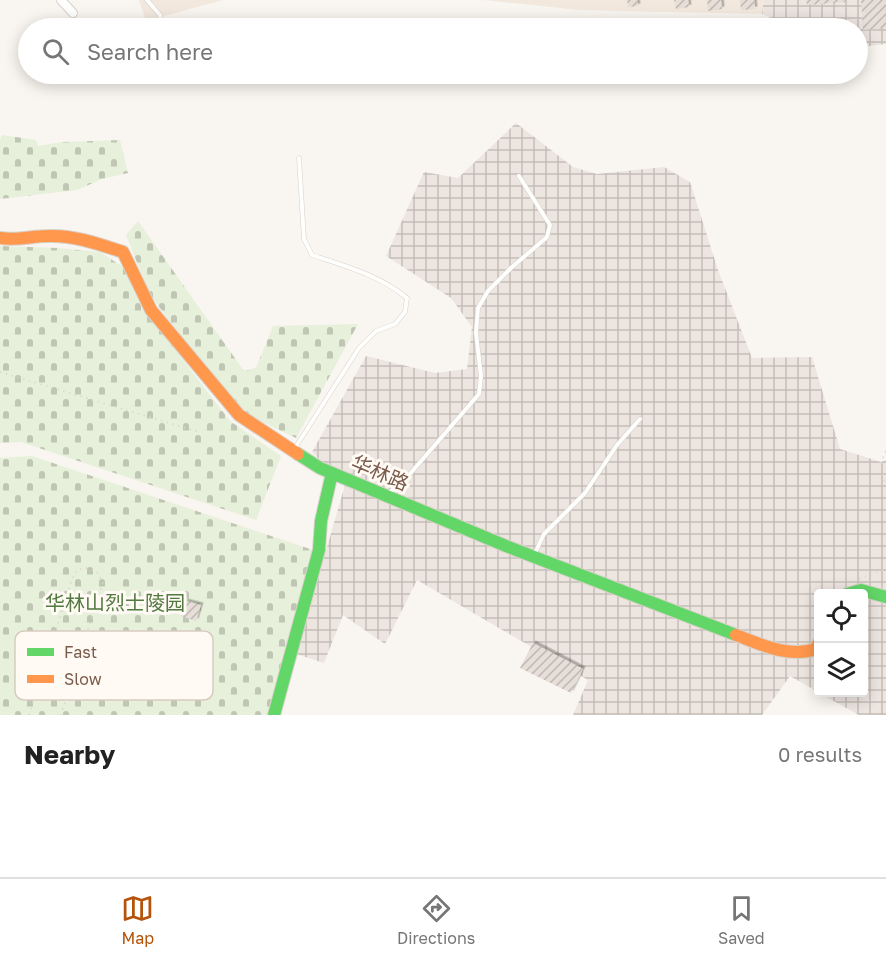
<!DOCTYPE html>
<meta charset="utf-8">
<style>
body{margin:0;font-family:"Golos Text","Noto Sans SC",sans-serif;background:#f2f2f2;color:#222}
.controls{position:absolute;right:18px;bottom:18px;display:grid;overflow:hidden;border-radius:6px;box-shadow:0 3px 15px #0003}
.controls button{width:54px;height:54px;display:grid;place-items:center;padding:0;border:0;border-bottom:2px solid #e0e0e0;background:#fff;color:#222;font:30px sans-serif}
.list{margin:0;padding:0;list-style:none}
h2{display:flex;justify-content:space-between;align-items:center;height:78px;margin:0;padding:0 24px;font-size:26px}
h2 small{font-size:20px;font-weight:400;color:#767676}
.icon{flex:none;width:33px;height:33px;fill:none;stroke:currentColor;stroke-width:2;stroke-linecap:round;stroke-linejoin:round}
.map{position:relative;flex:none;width:886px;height:715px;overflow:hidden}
.search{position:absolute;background:#fff;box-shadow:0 3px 15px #0003;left:18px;right:18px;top:18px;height:66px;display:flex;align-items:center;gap:15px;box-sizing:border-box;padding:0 21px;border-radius:33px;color:#767676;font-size:22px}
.sheet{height:162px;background:#fff}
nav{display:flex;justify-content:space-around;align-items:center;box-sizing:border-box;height:84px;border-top:2px solid #e0e0e0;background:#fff;font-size:16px;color:#767676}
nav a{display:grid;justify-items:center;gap:3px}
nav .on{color:#b45309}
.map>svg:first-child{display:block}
.residential{fill:#f2e8de}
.industrial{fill:url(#industrial-grid)}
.cemetery{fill:url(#cemetery-stones)}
.building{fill:url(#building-hatch);filter:url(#shadow)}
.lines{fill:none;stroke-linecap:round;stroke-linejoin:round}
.lane-casing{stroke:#d7d1cb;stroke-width:5}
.street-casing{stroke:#d7d1cb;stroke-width:10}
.fast-casing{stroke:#d9d2cb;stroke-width:14}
.slow-casing{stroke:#d9d2cb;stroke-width:14}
.path{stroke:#dcd5d0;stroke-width:1.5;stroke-dasharray:1.5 4.5;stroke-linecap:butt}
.lane{stroke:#fefefd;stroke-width:4}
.street{stroke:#fefefd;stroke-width:8}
.fast{stroke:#63d668;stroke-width:12}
.slow{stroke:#ff974d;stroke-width:12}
.labels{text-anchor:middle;stroke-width:6;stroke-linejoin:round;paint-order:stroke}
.street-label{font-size:20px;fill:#7a5c4d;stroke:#fffaf3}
.park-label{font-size:20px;fill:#537a41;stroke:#fffaf3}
.key{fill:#fffaf3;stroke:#d7cbc1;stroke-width:1.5}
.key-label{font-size:16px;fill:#7a5c4d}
</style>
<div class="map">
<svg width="886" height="715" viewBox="0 0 886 715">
<defs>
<pattern id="industrial-grid" width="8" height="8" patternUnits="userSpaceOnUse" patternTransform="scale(1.5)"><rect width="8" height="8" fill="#ede5e0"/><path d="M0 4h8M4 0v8" fill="none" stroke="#c5bdb8"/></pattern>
<pattern id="cemetery-stones" width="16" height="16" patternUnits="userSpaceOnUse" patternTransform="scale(1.5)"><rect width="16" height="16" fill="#e7f0db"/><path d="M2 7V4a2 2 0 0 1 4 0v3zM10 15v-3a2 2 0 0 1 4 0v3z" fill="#c0c6b4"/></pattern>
<pattern id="building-hatch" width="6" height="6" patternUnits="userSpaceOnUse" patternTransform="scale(1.5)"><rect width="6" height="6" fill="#e6ded7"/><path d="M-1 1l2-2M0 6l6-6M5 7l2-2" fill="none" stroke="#bfb7b1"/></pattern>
<filter id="shadow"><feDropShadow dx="2.5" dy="-2.5" stdDeviation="0" flood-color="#0004"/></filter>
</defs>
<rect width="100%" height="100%" fill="#f9f5f0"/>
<!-- residential -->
<path class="residential" d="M139,0H223L146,21Z
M485,0H764L762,14L579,10Z"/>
<!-- industrial -->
<path class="industrial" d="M764,0H886V44L870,46L858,43V28H793L762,14Z
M516,123L573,167L597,174L664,167L690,182L718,270L752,358L812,357L840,449L881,462L886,460V715H859L819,693L864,692V594H818V692L790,676L762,715H573L588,680L417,580L385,644L343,615L324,663L296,654L345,485L312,452L366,356L435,373L467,369L472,327L451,298L386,256L424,172L458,178Z"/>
<!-- cemetery -->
<path class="cemetery" d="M2,135L36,140L38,146L62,142L120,140L128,173L102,179L77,190L0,199V140Z
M138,221L244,371L256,368L273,326L358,324L296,438L239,411L150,295L126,235Z
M0,246L58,248L100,252L123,267L140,304L230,421L281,456L256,520L21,442L0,443Z
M32,456L313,550L269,715H0V458Z"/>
<!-- building -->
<path class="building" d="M627,0H637L638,6L628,7Z
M674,0H688L689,7L676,9Z
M707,0H721L722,9L708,11Z
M740,0H754L755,9L741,10Z
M806,0H845V2L807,5Z
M861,0H886V28L863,30Z
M185,601L201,605L196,621L181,616Z
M533,643L583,669L571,693L520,668Z"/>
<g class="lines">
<!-- lane casing -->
<g class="lane-casing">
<path id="lane" d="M147,0L160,15L162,28
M295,448L359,348L376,331L395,324L405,312L407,298C379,275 345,266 312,255L304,239L299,158
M388,494L409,475L479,394L481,376L476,333L478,308L488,291L511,268L547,237L550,225L519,176
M535,553L544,534L585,493L617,445L640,419"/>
</g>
<!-- street casing -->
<g class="street-casing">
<path id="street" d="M61,0L73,13"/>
</g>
<!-- fast casing -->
<g class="fast-casing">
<path id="fast" d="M298,454L320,468L506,546L736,635
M847,594L861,590L886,597
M274,715L319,550L321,521L332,473"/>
</g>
<!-- slow casing -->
<g class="slow-casing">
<path id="slow" d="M0,238C16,241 32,236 48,236C74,235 99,244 123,252L151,310L239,415L298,454
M736,635C762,645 789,658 816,649L818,644"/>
</g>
<!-- path -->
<path class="path" d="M0,372L199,432
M886,451C879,463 881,472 886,484
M859,579L886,569
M29,715L72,579L77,570L86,568L96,571L103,582L61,715"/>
<!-- lane -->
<use href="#lane" class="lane"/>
<!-- street -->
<use href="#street" class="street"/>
<!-- fast -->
<use href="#fast" class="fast"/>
<!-- slow -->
<use href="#slow" class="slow"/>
</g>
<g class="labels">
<!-- street labels -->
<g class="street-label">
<text transform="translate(380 473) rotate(23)" y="7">华林路</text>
</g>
<!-- park labels -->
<g class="park-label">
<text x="115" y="610">华林山烈士陵园</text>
</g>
</g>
<!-- legend -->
<rect x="15" y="631" width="198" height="69" rx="9" class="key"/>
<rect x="27" y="648" width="27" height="8" fill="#63d668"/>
<rect x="27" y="675" width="27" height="8" fill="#ff974d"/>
<g class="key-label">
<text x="64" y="658">Fast</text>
<text x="64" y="685">Slow</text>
</g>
</svg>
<div class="controls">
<button><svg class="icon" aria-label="locate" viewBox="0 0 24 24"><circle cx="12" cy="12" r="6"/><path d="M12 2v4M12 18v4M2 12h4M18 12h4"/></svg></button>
<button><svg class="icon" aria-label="layers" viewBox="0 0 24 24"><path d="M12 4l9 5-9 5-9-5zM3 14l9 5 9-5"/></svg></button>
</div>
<div class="search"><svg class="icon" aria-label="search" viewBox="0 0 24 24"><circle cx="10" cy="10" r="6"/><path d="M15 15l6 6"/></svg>Search here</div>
</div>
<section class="sheet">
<h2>Nearby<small>0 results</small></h2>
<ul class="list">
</ul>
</section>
<nav>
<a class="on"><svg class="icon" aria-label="map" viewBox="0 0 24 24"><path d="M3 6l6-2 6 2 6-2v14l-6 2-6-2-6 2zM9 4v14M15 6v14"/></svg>Map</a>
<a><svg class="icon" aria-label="directions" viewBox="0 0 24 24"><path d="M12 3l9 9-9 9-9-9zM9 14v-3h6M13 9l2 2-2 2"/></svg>Directions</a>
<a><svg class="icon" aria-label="saved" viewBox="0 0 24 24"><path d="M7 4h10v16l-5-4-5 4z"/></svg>Saved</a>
</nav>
